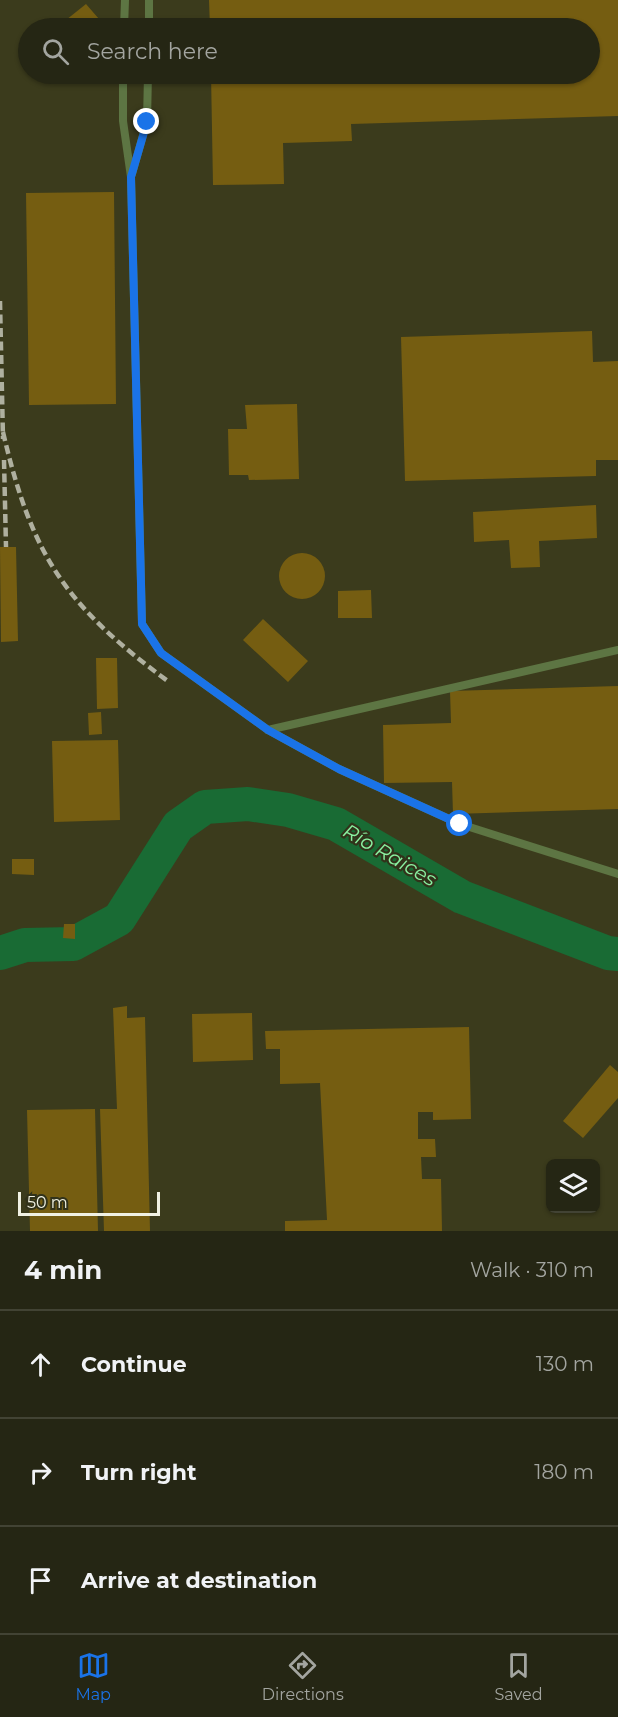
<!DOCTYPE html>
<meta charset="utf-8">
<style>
body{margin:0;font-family:Montserrat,sans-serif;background:#2d2e1d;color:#f1f3f6}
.controls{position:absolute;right:18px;bottom:18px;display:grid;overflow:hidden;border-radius:9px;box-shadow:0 2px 4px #0004}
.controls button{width:54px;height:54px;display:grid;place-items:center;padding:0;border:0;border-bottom:2px solid #424334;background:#252614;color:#f1f3f6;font:30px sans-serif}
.scale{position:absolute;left:18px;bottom:15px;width:142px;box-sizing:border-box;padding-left:6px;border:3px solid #f0f1e3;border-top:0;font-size:16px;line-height:21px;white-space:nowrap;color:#f0f1e3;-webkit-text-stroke:4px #31321a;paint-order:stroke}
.stop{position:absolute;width:18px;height:18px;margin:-14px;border:4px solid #1a73e8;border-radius:50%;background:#fff}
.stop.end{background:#1a73e8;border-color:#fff;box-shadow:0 2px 6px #0008}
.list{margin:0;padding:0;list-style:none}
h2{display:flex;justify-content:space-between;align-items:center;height:78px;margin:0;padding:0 24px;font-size:26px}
h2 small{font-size:20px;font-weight:400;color:#a3a5a0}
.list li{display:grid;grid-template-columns:39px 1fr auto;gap:18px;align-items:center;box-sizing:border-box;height:108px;padding:0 24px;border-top:2px solid #424334}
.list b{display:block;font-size:22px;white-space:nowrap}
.list em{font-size:20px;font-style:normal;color:#a3a5a0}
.icon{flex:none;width:33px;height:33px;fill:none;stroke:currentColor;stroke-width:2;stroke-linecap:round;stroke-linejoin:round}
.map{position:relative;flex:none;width:618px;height:1231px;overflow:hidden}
.search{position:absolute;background:#252614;box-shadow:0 2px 4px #0004;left:18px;right:18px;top:18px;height:66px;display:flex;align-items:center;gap:15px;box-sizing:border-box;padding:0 21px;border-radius:33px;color:#a3a5a0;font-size:22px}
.sheet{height:402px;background:#252614}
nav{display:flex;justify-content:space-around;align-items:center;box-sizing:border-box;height:84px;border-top:2px solid #424334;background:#252614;font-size:16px;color:#a3a5a0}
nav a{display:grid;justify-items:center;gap:3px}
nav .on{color:#1a73e8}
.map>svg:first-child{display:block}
.built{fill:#3b3b1c;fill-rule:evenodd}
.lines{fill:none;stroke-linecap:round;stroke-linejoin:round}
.river{stroke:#196b34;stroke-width:34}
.building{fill:#755d11}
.lane{stroke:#5d7543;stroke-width:8}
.rail{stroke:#afb09f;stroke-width:4.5;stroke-dasharray:9 4.5;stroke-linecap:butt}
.route{stroke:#1a73e8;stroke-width:8}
.labels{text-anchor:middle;stroke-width:4.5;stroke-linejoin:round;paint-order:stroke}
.water-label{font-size:20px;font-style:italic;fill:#8af1a1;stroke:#31321a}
</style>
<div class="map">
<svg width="618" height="1231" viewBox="0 0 618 1231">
<rect width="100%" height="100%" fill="#31321a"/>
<!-- built -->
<path class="built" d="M0,0H618V1231H0ZM28,28H590V74H28ZM550,1164H596V1208H550Z"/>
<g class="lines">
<!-- river -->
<path class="river" d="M0,953L25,945L73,944L119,919L178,826L205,807L248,804L288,810L336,824L462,897L608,953L618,954"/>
</g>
<!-- building -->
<path class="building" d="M209,0H618V116L351,124L352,141L283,143L284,184L213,185L211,74H590V28H210Z
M86,4L99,19L104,20L111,28H67L66,20Z
M114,192L116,404L29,405L26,193Z
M592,331L593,362L618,361V460H596V476L405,481L401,337Z
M297,404L299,479L249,480L248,475H229L228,429H247L245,405Z
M596,505L597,538L539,541L540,567L511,568L509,540L474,542L473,512Z
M0,547H16L18,641L1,642Z
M279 576a23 23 0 1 1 46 0a23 23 0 1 1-46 0Z
M371,590L372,618H338V591Z
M263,619L308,661L288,682L243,640Z
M96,658H117L118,708L97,709Z
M618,686V809L453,814L452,782L384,783L383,725L451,723L450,691Z
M101,712L102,734L89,735L88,713Z
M118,740L120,820L54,822L52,741Z
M12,859H34V875L12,874Z
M64,924H75V939L63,938Z
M127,1006V1018L145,1017L150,1231H104L100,1109H117L113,1008Z
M252,1013L253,1060L193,1062L192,1014Z
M469,1027L471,1119L433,1120V1112H418V1139H435L436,1157H421L422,1179H441L442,1231H285V1221L327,1220L320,1083L280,1084V1049H266L265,1031Z
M610,1065L618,1072V1098L583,1138L563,1121Z
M95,1109L98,1231H30L27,1110Z"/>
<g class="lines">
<!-- lane -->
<path class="lane" d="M124,28L125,0
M149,28V0
M123,74V121L131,177L142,624L161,653L268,730L339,769L460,824L618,874
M132,174L147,121L148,74
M268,730L618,650"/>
<!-- rail -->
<path class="rail" d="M0,301L3,439
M3,432C32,557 66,606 169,682
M4,460L6,547"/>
</g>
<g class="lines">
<!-- route -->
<path class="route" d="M147,122L131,177L142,624L161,653L268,730L339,769L460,824"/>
</g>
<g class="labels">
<!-- water labels -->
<g class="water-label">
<text transform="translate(390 855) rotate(30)" y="7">Río Raices</text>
</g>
</g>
</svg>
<div class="controls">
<button><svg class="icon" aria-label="layers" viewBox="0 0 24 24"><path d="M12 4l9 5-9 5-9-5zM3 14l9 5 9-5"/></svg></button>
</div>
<div class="scale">50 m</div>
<div class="stop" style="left:460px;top:824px"></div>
<div class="stop end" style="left:147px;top:122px"></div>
<div class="search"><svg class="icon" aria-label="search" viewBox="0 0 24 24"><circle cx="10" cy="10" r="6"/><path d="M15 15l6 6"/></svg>Search here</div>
</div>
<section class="sheet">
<h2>4 min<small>Walk · 310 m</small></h2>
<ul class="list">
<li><svg class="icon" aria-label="ahead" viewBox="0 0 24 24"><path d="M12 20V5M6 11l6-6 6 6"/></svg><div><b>Continue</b></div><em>130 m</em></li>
<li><svg class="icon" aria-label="right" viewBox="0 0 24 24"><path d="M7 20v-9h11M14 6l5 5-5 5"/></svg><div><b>Turn right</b></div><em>180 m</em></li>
<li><svg class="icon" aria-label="arrive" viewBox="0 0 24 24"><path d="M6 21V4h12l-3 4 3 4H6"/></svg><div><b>Arrive at destination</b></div></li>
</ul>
</section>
<nav>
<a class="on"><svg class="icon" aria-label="map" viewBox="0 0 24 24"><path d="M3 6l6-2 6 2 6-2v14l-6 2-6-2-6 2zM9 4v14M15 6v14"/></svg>Map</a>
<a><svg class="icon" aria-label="directions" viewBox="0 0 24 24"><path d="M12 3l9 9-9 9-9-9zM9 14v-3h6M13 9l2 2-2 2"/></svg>Directions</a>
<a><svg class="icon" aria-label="saved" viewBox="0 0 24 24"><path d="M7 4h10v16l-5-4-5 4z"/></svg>Saved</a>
</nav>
